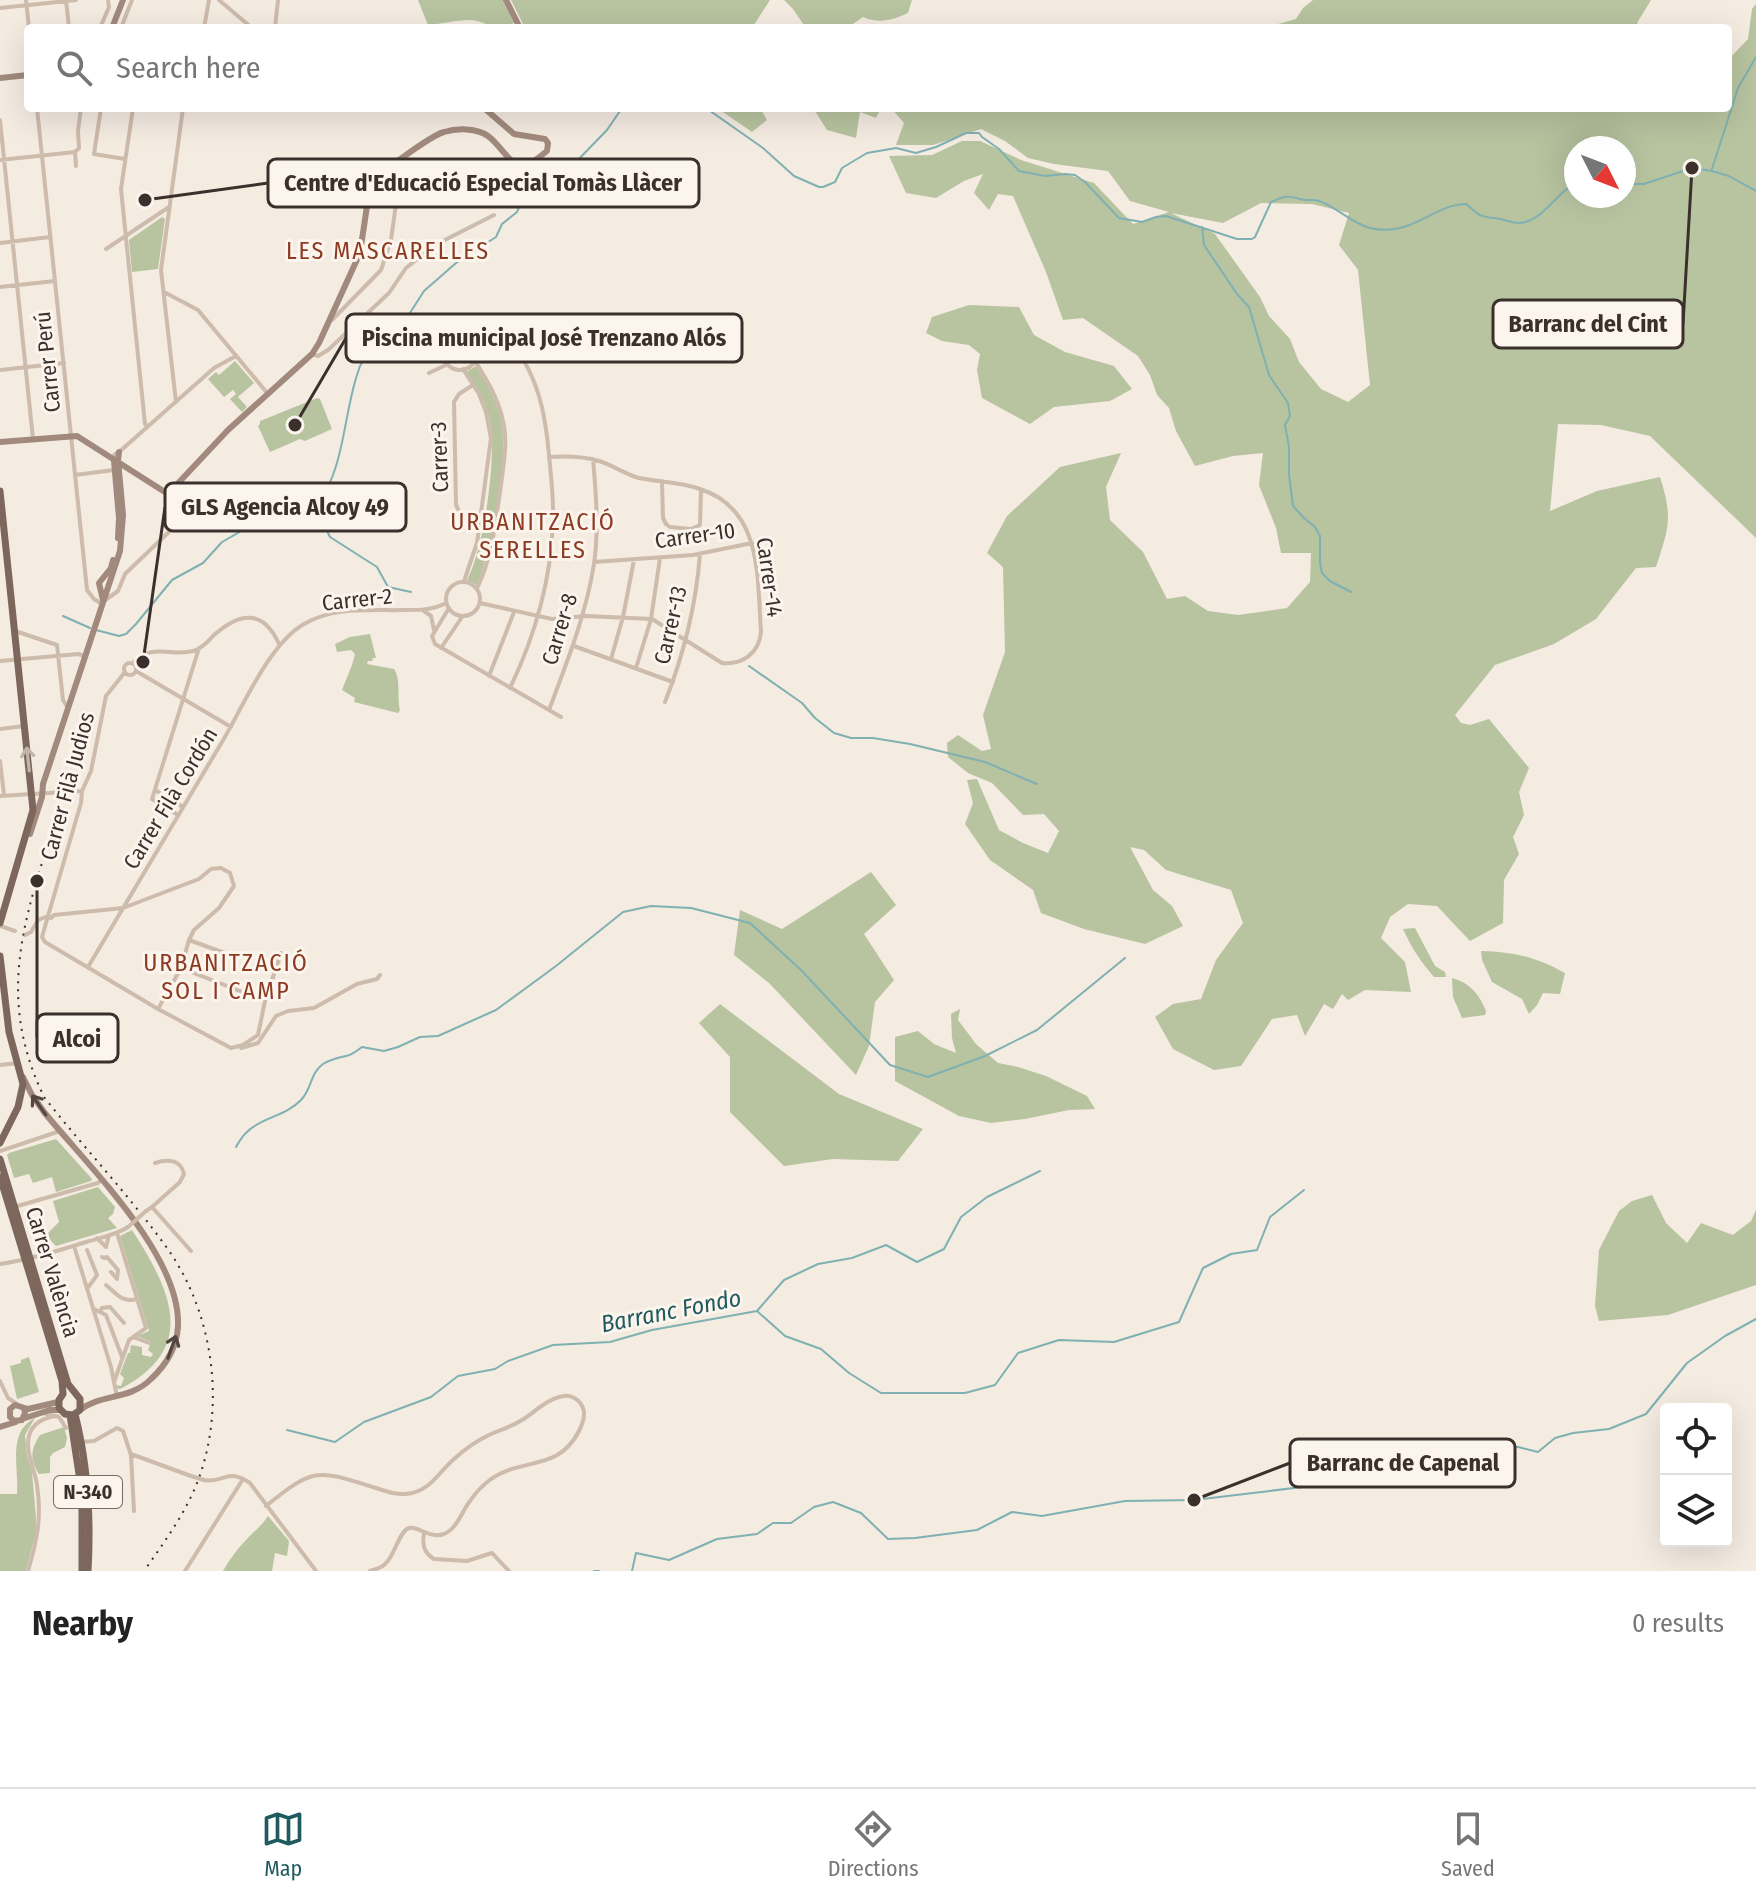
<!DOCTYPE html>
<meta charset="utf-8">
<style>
body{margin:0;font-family:"Fira Sans Condensed",sans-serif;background:#f2f2f2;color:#222}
.controls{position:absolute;right:24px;bottom:24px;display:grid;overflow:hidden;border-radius:8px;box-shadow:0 8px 32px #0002}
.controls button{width:72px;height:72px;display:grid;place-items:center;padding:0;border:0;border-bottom:2px solid #e0e0e0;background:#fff;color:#222;font:40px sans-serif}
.compass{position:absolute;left:1564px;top:136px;width:72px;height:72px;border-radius:50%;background:#fff;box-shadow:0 8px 32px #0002;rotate:132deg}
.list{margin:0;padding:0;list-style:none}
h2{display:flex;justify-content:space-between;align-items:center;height:104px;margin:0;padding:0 32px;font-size:34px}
h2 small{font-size:26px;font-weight:400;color:#767676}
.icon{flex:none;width:44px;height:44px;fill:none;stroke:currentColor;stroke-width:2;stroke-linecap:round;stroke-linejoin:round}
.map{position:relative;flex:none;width:1756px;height:1571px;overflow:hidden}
.search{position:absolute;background:#fff;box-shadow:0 8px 32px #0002;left:24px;right:24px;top:24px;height:88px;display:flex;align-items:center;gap:20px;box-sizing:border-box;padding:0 28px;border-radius:8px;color:#767676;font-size:30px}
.sheet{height:216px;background:#fff}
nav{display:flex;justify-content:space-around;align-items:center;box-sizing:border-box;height:112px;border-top:2px solid #e0e0e0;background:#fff;font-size:22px;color:#767676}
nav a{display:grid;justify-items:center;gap:4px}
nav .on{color:#1f5a5e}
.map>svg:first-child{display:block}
.green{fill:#b8c4a0;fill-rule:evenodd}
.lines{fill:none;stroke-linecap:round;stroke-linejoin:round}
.stream{stroke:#7fb0b2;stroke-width:2}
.street{stroke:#cdbbac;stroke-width:4}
.secondary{stroke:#a18a7d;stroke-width:6}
.primary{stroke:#7d675c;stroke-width:7}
.rail{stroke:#3b302b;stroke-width:2;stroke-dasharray:2 6;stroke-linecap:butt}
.street-bridge{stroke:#cdbbac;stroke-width:4}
.oneway{stroke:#c2b5ac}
.oneway2{stroke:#544640}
.labels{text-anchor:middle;stroke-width:6;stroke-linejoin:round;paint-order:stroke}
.shield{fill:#fbf5ee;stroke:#756b66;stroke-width:2}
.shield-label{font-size:20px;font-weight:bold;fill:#3b302b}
.street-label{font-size:22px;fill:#3b302b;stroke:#fbf5ee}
.neighbourhood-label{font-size:24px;letter-spacing:2px;fill:#8c3b22;stroke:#fbf5ee}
.water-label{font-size:24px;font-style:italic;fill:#1f5a5e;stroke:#fbf5ee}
.leader{fill:none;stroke:#3b302b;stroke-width:3}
.callout-dot{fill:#3b302b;stroke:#fbf5ee;stroke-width:3}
.callout{fill:#fbf5ee;stroke:#3b302b;stroke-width:3}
.callout-label{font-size:24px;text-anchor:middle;font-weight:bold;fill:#3b302b}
</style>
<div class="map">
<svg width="1756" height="1571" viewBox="0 0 1756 1571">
<rect width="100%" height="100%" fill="#f4ebe1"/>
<!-- green -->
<path class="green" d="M418,0H503L514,23C495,35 487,20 469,20C456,20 441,24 428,25Z
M511,0H770L752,28H525Z
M784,0H912L908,13C894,20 878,24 863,17L847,28H806L793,9Z
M1313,0H1651L1637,23L1642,28H1264L1296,19L1303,8Z
M1756,4V538L1650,436L1601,425L1558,424L1550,511L1597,491L1660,477C1673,518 1669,527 1656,567L1636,568L1596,619L1554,644L1495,665L1455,715L1461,723L1470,725L1489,719L1529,768L1519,792L1524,815L1513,837L1519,854L1504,880L1503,923L1470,941L1437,906L1408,904L1390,917L1381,938L1405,962L1411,992L1365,990L1348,1000L1342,994L1333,1009L1324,1004L1305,1036L1297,1015L1272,1019L1241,1066L1214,1070L1173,1049L1155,1017L1173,1004L1201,999L1216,960L1243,923L1231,890L1166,870L1144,850L1130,847L1153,890L1172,906L1183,926L1145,944L1084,929L1041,913L1033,890L990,860L965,824L973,803L967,780L977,779L999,830L1023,843L1048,853L1059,831L1044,814L1023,815L992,783L968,773L948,757L947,743L958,735L982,751L991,749L983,715L1005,652L1003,567L987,553L1007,516L1060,467L1121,453L1106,487L1110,520L1143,552L1167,599L1185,596L1208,611L1238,615L1287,608L1310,582L1311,553H1281L1276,528L1259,485L1263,453L1233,456L1195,466L1176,431L1169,408L1157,395L1150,375L1138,356L1083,318L1063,320L1046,272L1013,196L998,194L989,210L974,193L983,174L964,181L936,198L906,193L889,156L932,155L962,141H980L1021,160L1094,183L1133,224L1169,212L1130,201L1108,171L1054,164L1028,158L1005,141L981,129L933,145H896L904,123L891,108H1728V60L1748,39L1752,9ZM1576,148H1624V196H1576ZM1261,203L1312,204L1349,213L1339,245L1358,270L1370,385L1348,402L1321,389L1299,362L1290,339L1269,316L1260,297L1215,234L1171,213L1223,223Z
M717,108H760L767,120L752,132Z
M813,108H881L876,118L860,112L856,138L827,130Z
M162,217L165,219L158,269L132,272L129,240Z
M969,305L1019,307L1034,335L1065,352L1114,366L1132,389L1110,401L1054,407L1030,424L982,398L977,370L980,354L969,345L942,341L926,333L932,317Z
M235,361L254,383L238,397L247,407L242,412L230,399L236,394L233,390L224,397L208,379L216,372L219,375Z
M476,366C486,382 495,397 500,416C511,458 493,544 477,585L467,580C484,549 497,456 490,422C487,403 477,388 466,372Z
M317,398L320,399L332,429L305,441L300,439L270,452L258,426L260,424V421Z
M370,634L376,658H373L372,661H368L367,664L394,669C401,679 397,697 400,710L398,713L354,702L355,698L342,690L352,665L355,654L351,650L337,652L335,644L350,637Z
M871,872L896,905L864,934L894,980L875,1002L869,1046L856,1075L769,983L734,955L740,910L782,929Z
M1415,928L1435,966L1445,972L1446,977H1434C1421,962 1411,947 1403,929Z
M1481,951C1514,952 1537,957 1565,973L1560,994L1543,993L1537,1005L1529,1014L1522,999L1492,982L1482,960Z
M1452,978C1469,982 1480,995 1486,1011L1485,1015L1462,1018L1453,997Z
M720,1004L839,1094L923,1129L898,1161L833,1159L784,1166L730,1112V1057L699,1023Z
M960,1009L958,1020L976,1044L998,1063L1018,1067L1046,1076L1087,1096L1095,1109L1069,1110L1025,1119L991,1123L959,1116L895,1081V1037L918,1031L934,1044L956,1053L952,1038L951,1014Z
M56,1139L92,1179L91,1181L56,1192L52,1177L33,1183L29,1174L14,1178L7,1155L9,1153Z
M98,1187L115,1207L113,1214L108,1218L117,1228L56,1246L49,1239L48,1233L59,1222L53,1201Z
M1652,1195L1666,1223L1687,1243L1701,1223L1733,1235L1751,1221L1756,1210V1285L1668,1315L1599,1321L1595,1306L1599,1250L1619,1211L1632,1201Z
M132,1230C170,1289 200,1348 120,1389L116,1388L117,1385L121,1386L124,1378L120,1374L128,1353H130L131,1345L142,1347V1355L151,1357L153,1354L148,1350L151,1342L137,1336L149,1331L120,1236Z
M29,1357L39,1392L17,1399L10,1366L21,1363V1360Z
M35,1418L25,1435L27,1455L32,1472L36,1518V1532L26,1571H0V1494H17C19,1467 7,1432 35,1418Z
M64,1427L67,1438L65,1447L53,1453L50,1457V1473L39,1474C29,1459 31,1449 40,1435Z
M268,1516L289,1541L287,1556L275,1553L272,1571H223C230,1559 237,1549 246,1540C254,1531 262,1526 268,1516Z"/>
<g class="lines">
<!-- stream -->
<path class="stream" d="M706,108L763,148L794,176L819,187H823L835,182L842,168L867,153L896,148L916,153L936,147L966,133H979L982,137L999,149L1019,171L1045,176L1065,174L1075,175L1085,182L1119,218L1142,222L1156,217L1166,216L1237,239H1252L1255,237L1271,202C1285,196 1286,195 1300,199C1306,201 1313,199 1319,201C1337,207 1351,223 1370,228C1412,238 1433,204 1466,204C1482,218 1479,216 1500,219C1506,220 1513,223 1519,223C1543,222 1555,193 1576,183
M1712,169L1738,88L1756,57
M1624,184H1644L1692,168L1712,171L1729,176L1756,191
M1202,227L1204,245L1237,294L1249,307L1269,375L1288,403L1290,416L1285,425L1289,447V475L1293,506L1304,518L1315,527L1320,536V563L1322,573L1330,581L1351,592
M365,348C392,365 397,343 416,329
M316,509C345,464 342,426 356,378L360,366L379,336L389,327L408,316L424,291L456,263L496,237L502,224L517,212L524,195L572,166L607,130L622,108
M317,511L330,537L377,567L388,587L411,592
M63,616L90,628
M96,630L119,636L126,634L136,624L172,580L203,563L222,542L257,522L293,509H315
M749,666L802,703L815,718L834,733L851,738H873L910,744L985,762L1037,784
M236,1147C239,1142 242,1136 247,1132C260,1118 286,1116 301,1100C312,1089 310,1073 323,1064C331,1059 337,1058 346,1056C352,1055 357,1051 362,1047L384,1051L398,1047L420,1037L438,1036L496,1010L556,966L623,912L651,906L691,908L750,923L801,970L890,1065L928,1077L985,1056L1037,1030L1125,958
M757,1311L784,1280L818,1264L852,1258L886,1245L917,1262L944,1249L961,1217L987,1197L1040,1171
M287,1430L335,1442L364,1422L431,1397L458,1376L495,1369L508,1361L553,1345L610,1342L652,1330L757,1311L785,1336L821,1349L849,1373L881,1393H965L995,1385L1018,1353L1059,1340L1114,1342L1179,1322L1203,1268L1231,1254L1257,1250L1270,1217L1304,1190
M594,1571H599
M632,1571L636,1553L669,1560L717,1539L757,1534L773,1523H791L814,1507L833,1502L861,1513L888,1539L915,1538L977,1530L1012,1512L1042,1516L1125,1501L1194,1500L1344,1482L1381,1459L1418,1446L1436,1447L1450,1439L1514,1446L1538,1452L1555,1438L1573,1433L1609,1429L1646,1414L1687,1363L1725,1336L1756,1319"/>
<!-- street -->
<path class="street" d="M26,0L29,28
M66,0L69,28
M219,0L252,28
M0,8L76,0
M100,28L109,7L108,0
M121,28L132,0
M204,28L209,0
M275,28L278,0
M37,108L87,590L94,599L102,604
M101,108L94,154L125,159
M133,108L121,189L145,424L148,426
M0,120L33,439
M75,152L79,148L78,131L81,108
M0,160L75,152L76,166
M389,168L399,182
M0,243L50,237
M106,249L169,207
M0,287L55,281
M164,292L198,310L268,394
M332,320L381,270L391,240L399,182L423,165
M443 353a17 17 0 1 1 34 0a17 17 0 1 1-34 0Z
M475,345L495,333C511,333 516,349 524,361C541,390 546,422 549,455C551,477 554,500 553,522C551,580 535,636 510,688
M312,354L318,356L328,350L389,293L406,268L435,245L494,215
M475,361C486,379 497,396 502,417C509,441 503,467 500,492C495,525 492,558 477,588
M463,369L479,394L486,412L491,438L477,543L464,581
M0,370L64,363
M429,373L448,364
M473,385L459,394L454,402L456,504C459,517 469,518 481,519
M176,402L161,270L183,108
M113,457L115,454L119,452L214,368L236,356
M75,475L114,470
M662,481L663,518L666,524L670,527L691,529L700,525L701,489
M594,562L693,555L752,543
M446 599a17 17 0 1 1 34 0a17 17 0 1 1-34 0Z
M104,601L118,591L125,574L172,529L168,494
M480,603L552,619L586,616L652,619L722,663C743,665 759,653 761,632C757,578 763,509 700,489C680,482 659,482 639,478C624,474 613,465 599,461C583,456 565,456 549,457
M449,608L432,636L435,644L561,717
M424,611L431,616L434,630
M15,631L57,645L63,700L68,708
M574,646L673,682
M441,648L462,617
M611,659L623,617L634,560
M0,661L78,654L85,656
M124 669a6 6 0 1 1 12 0a6 6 0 1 1-12 0Z
M133,663C153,642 170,657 193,651C202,649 208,641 214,635C240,612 263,609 279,644
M636,668L651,619L660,558
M136,671L231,727
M489,676L514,612
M665,702C684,654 696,606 700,554
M549,710C567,662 586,615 594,564C599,530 596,493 593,459
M0,729L24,726
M0,761L4,795
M155,790L183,807
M0,796L81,791
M178,815L152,799L199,648
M48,916L42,937L45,942L158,1009L231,1048L243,1045L258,1035L265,1001L281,953
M48,916L81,803L82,791L91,771L106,696L125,672
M0,926L15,931
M25,935L31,932L38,920L48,916L51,918L54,915L123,908L199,879L211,869L221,868L230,873L234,886L219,908L194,930L189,940L181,968L158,1009
M189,940L233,956
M88,967C132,892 177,817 222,742C243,707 269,644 304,624C334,606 372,611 405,610C419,610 433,610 446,603
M181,968L265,1001
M241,1048L258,1043L276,1016L288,1011L314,1008L357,984L377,979L380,975
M0,1065L18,1063
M0,1151L60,1131
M14,1207L98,1183L101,1180
M152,1207L180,1182L184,1174C181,1159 167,1159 155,1163
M146,1211L152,1207L191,1251
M97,1238L106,1247L109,1235
M74,1246L111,1367L117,1397
M102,1257L104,1258L107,1257L118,1270L117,1279L111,1272
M0,1264C29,1260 58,1251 86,1242C100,1238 116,1235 128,1227
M106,1285C117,1294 122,1303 137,1299
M87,1289L97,1275L87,1250
M94,1309L106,1315L122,1357
M100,1312L102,1308L110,1307L124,1323
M133,1337L149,1343
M0,1381L8,1398L17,1404
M114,1382L129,1340L146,1328L117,1233
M43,1413L59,1417L66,1428
M81,1442L94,1441L117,1428L123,1431L131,1455L134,1511
M131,1454L191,1476
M204,1480C224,1484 226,1467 250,1483L316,1571
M266,1506C315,1466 318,1470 376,1488C388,1492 399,1496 412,1493C431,1489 440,1471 454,1459C464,1450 476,1441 489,1435C500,1430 511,1427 522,1420C535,1412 548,1398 564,1396C572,1395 580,1400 583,1408C586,1415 582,1425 579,1431C558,1472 523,1457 491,1479C483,1485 476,1492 470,1501C462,1511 457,1529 444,1534C430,1539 418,1526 409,1528C399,1531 395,1555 386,1563C382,1568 376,1569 370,1571
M424,1533C422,1545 424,1553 434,1559L467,1561L492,1553L509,1571
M28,1571C37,1540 42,1518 37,1485C35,1470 25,1452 29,1436C32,1423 45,1417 57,1416
M185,1571L243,1479"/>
<!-- secondary -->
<path class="secondary" d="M506,0L520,28
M112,28L123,0
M0,78L28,75
M0,442L77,436L168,494L228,430L312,354L319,343L360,253L370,186L375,178C390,167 429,136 444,132C457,128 477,128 488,136C500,145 507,160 520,167L529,165L547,151L548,143L545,139L514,134L484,108
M114,461L119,518L118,538
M103,600L99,583L111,568L113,560
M30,834L42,797L43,784L120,551L123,515L118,460L119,452
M23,1077L32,1095L44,1112C87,1165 181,1255 178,1326C177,1347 166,1365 151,1379C129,1401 102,1393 80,1410
M24,1408L25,1413L22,1420L14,1421L10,1417V1409L15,1405L28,1409L58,1402
M25,1418L50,1410H60
M0,1427L16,1422"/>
<!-- primary -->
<path class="primary" d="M0,491L33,810L0,923
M0,956L9,1032L23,1084L18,1107L0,1143
M0,1159L68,1384L80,1399V1410L73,1415L65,1414L59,1408V1400L63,1394L62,1381L0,1177
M75,1414C88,1465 91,1518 88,1571
M70,1415L82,1494V1571"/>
<!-- rail -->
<path class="rail" d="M49,841C19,934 0,1005 44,1097C84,1148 129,1195 167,1248C215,1315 227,1412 195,1488C182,1518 163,1544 144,1571"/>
<!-- street-bridge -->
<path class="street-bridge" d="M128,1227L146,1211
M191,1476L204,1480"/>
</g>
<!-- one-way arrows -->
<defs><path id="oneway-shaft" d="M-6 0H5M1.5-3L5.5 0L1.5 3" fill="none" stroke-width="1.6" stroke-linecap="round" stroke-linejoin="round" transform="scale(2)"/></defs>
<use class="oneway" href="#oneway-shaft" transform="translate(28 759) rotate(-96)"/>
<g class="oneway2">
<use href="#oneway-shaft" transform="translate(39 1105) rotate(-125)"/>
<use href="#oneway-shaft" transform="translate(172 1347) rotate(-70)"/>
</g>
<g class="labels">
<!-- shield labels -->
<rect class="shield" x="54" y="1476" width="68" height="32" rx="6"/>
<g class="shield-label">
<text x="88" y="1499">N-340</text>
</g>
<!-- street labels -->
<g class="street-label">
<text transform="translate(47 362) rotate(-96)" y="8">Carrer Perú</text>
<text transform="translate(439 457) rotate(-92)" y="8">Carrer-3</text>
<text transform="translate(695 535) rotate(-8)" y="8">Carrer-10</text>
<text transform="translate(770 577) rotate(82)" y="8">Carrer-14</text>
<text transform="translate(357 599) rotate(-6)" y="8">Carrer-2</text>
<text transform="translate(670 625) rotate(-77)" y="8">Carrer-13</text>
<text transform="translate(559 629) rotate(-73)" y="8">Carrer-8</text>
<text transform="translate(67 786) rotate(-75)" y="8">Carrer Filà Judios</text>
<text transform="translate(170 798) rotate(-59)" y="8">Carrer Filà Cordón</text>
<text transform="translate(53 1272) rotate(73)" y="8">Carrer València</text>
</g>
<!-- neighbourhood labels -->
<g class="neighbourhood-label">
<text x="388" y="259">LES MASCARELLES</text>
<text x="533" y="530">URBANITZACIÓ<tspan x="533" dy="28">SERELLES</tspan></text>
<text x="226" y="971">URBANITZACIÓ<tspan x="226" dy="28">SOL I CAMP</tspan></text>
</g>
<!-- water labels -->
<g class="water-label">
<text transform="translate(671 1311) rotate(-11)" y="8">Barranc Fondo</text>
</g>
</g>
<!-- callouts -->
<path class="leader" d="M145 200L268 183M1692 168L1683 324M295 425L346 338M143 662L165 507M37 881L37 1038M1194 1500L1290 1463"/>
<g class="callout-dot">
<circle cx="145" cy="200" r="8"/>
<circle cx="1692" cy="168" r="8"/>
<circle cx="295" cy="425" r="8"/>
<circle cx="143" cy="662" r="8"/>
<circle cx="37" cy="881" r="8"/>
<circle cx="1194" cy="1500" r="8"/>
</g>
<g class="callout">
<rect x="268" y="159" width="431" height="48" rx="8"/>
<rect x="1493" y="300" width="190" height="48" rx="8"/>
<rect x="346" y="314" width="396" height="48" rx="8"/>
<rect x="165" y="483" width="241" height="48" rx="8"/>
<rect x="37" y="1014" width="81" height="48" rx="8"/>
<rect x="1290" y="1439" width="225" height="48" rx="8"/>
</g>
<g class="callout-label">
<text x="483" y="191">Centre d'Educació Especial Tomàs Llàcer</text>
<text x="1588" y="332">Barranc del Cint</text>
<text x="544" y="346">Piscina municipal José Trenzano Alós</text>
<text x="285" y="515">GLS Agencia Alcoy 49</text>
<text x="77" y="1047">Alcoi</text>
<text x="1403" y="1471">Barranc de Capenal</text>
</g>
</svg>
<div class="controls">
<button><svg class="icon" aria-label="locate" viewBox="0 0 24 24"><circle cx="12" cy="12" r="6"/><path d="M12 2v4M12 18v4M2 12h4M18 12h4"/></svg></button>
<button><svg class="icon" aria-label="layers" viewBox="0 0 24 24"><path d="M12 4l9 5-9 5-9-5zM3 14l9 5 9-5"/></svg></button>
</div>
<svg class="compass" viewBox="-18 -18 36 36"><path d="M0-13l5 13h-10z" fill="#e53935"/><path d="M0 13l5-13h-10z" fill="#767676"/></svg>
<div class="search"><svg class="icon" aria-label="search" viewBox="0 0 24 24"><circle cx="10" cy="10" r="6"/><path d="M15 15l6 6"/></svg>Search here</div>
</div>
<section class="sheet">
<h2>Nearby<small>0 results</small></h2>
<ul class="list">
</ul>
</section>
<nav>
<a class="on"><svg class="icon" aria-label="map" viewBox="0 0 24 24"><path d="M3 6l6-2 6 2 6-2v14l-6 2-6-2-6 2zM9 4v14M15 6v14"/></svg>Map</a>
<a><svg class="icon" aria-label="directions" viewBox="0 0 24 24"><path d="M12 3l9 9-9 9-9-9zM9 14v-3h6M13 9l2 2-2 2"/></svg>Directions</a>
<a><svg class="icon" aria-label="saved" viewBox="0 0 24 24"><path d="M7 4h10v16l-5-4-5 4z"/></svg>Saved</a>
</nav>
